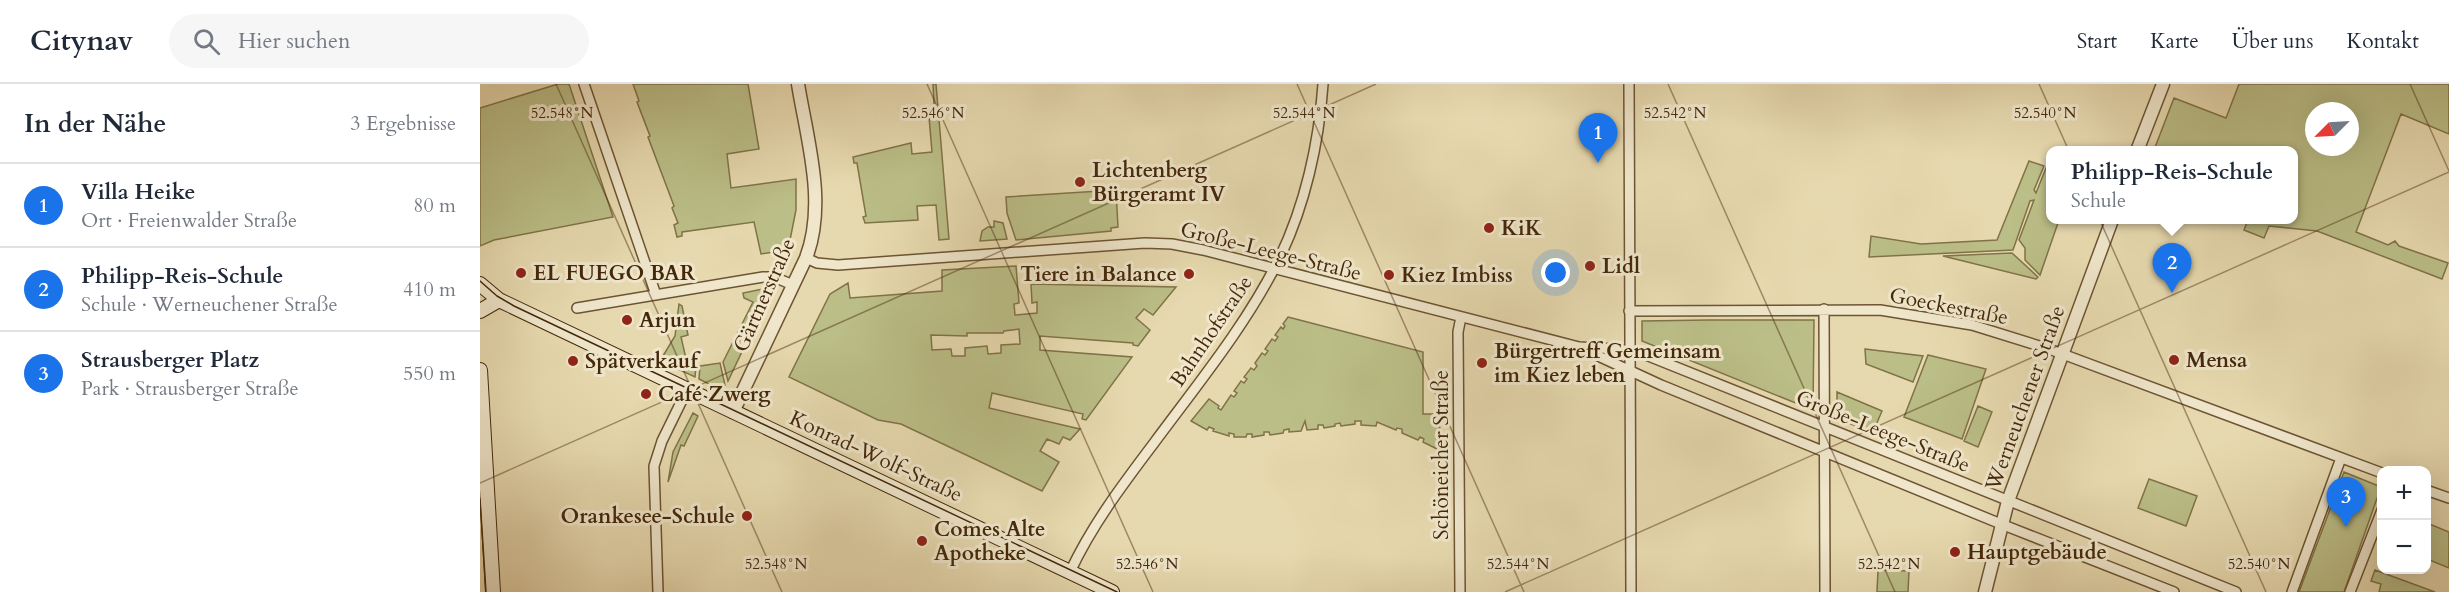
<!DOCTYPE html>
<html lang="de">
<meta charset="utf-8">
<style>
body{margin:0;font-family:Cardo,serif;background:#f6f6f7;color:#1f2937}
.controls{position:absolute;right:18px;bottom:18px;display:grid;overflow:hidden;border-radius:12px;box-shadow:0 6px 24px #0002}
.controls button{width:54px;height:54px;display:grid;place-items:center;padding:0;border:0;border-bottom:2px solid #e0e1e3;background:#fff;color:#1f2937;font:30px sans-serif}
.compass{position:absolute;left:1825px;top:18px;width:54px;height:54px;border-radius:50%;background:#fff;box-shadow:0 6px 24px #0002;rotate:246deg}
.you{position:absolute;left:1076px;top:189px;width:21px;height:21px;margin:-15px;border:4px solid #fff;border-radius:50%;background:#1a73e8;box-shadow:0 0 0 9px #1a73e833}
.badge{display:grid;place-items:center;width:39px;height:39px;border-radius:50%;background:#1a73e8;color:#fff;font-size:20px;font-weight:700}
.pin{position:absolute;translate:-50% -50px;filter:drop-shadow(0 2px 3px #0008)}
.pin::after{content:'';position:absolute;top:32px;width:21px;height:18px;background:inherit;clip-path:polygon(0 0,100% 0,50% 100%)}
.popup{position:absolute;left:1566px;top:62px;width:252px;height:78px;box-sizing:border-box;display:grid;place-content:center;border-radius:12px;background:#fff;filter:drop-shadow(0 2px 4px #0005);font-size:20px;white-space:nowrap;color:#747a83}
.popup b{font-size:22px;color:#1f2937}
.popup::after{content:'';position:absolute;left:50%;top:100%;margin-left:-12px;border:12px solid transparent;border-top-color:#fff}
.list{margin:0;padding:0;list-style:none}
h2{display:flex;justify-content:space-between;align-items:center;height:78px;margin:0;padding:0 24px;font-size:26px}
h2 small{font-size:20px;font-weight:400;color:#747a83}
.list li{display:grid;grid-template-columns:39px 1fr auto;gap:18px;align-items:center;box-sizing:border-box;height:84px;padding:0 24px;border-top:2px solid #e0e1e3}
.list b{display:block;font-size:22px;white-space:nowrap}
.list p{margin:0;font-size:20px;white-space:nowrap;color:#747a83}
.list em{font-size:20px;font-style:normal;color:#747a83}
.icon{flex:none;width:33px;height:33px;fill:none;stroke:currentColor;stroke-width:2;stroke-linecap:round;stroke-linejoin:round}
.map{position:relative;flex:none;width:1969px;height:508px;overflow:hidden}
header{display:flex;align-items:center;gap:36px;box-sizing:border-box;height:84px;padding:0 30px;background:#fff;border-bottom:2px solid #e0e1e3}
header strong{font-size:28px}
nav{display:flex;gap:33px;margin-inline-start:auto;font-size:21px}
.search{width:420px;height:54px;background:#f6f6f7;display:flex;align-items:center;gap:15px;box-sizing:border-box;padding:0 21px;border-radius:33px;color:#747a83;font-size:22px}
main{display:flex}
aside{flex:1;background:#fff}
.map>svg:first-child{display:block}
.green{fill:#bbbe87;stroke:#807348;stroke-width:1.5;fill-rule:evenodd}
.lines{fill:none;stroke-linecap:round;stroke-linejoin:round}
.minor-casing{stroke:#6d5433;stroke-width:12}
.tertiary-casing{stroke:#6d5433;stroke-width:15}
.secondary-casing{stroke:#44280a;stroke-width:16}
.minor{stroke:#efe6cb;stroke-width:9}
.tertiary{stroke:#efe6cb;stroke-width:12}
.secondary{stroke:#efe6cb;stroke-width:14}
.tram{stroke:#44280a;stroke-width:1.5}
.ticks{fill:none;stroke:#44280a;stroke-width:1.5;stroke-opacity:0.45}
.poi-dot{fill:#8f2418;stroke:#efe6cb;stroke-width:2}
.labels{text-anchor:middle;stroke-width:6;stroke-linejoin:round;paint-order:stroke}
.poi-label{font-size:21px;font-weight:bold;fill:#44280a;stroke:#efe6cb;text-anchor:start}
.street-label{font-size:21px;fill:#44280a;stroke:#efe6cb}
.ticks-label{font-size:15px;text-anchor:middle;fill:#44280a;stroke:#efe6cb;stroke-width:6;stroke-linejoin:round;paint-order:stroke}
</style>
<header>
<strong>Citynav</strong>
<div class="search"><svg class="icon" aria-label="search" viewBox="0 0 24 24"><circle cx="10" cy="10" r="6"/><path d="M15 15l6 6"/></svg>Hier suchen</div>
<nav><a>Start</a><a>Karte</a><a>Über uns</a><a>Kontakt</a></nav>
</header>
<main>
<aside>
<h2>In der Nähe<small>3 Ergebnisse</small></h2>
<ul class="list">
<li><span class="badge">1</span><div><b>Villa Heike</b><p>Ort · Freienwalder Straße</p></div><em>80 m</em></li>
<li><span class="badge">2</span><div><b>Philipp-Reis-Schule</b><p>Schule · Werneuchener Straße</p></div><em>410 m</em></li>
<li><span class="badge">3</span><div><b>Strausberger Platz</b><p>Park · Strausberger Straße</p></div><em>550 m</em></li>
</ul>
</aside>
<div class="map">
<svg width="1969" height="508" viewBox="0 0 1969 508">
<rect width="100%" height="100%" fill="#e7d9af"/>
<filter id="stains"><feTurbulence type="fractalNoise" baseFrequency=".00333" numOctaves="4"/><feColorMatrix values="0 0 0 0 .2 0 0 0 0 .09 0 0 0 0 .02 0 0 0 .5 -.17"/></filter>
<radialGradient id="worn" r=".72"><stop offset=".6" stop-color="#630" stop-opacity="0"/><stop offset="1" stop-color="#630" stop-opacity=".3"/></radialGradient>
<!-- green -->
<path class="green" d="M78,0H89L133,133L14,156L0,162V24Z
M153,0H268L279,65L247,70L251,104L316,95V126L308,166L281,170L274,138L202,148V152L197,153L194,141L198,139L192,124L194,122L168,53L170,52L157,18L159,17Z
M453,0H456L469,155L459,156L456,121L437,122L438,136L385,139L383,133L386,132L377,79H374L373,73L431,59L432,70L452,68L449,33L454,20Z
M1759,0H1969V50L1921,30L1876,148L1908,161L1915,157L1919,162L1968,179L1962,195L1837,147L1789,142L1784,154L1764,146L1768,136H1814V67L1674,66L1694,14L1746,34ZM1834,27H1870V63H1834Z
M1549,77L1564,82L1554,106L1556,109L1566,84L1570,86V136H1579L1560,191L1545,176V164L1539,156L1554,116L1550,117L1533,166L1389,173L1391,152L1441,160L1517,156Z
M636,106L638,143L631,144V147L536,156L527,129L526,113Z
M514,137L523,139L527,155L500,157L502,147L508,143H514Z
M1532,169L1558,193L1556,195L1463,172Z
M536,182L539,219L534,220L535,231L557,229V218L552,219L551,200L696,203L673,231L664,225L656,234L670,246L658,262L653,261V259L560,252V266L652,273L606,336L602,335L603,330L512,309L509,324L600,345L590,356L583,353L579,360L567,355L560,367L579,378L562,407L421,340L398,336L309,293L350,210L368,199L370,214L462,207V186ZM539,245L540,260L521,261V269L508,270L507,262L485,264V272H472L471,265L452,266L451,251L487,252V249H523L524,247Z
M288,204L290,209L248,297L243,278L273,218L264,214L263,209Z
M199,220L202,222L208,251L201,253L207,279L216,282L215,293L180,277L195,252Z
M808,233L943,268V330H956V333H959L961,367L943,358L944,355L940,353L938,356L922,349V345L917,344L916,346L897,338L896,342L881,341V337H875V340L861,342L860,339L855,340V342L844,344L843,341H838V345L827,346L825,337L821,347L809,348V345L804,346L803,349L790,351L789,348H784V351L772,353V350H767L766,353H754V350L749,349V352L733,347L734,345L729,343L727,346L711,337L729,315L739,322L738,324L741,326L751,311L754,313L757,309L754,307L761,297L764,299L767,295L764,293L771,284L774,286L777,282L775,279L782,269L785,271L788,267L785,265L792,255L795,257L798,253L795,251L801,243L803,245L805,242L803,240Z
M1229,236H1334L1333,326L1162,257V237Z
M1385,265L1443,272L1433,298L1386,280Z
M1448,271L1506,285L1482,355L1424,333Z
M240,279L245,301L237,304L219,295L220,282Z
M1357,308L1402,327L1393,348L1357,335Z
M1498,322L1512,328L1498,363L1484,357Z
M213,329L218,332L204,362L201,361L188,398L193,368Z
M1864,388L1901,403L1864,508H1819Z
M1669,395L1717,412L1706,442L1658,424Z
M1947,439L1969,448V484L1947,475Z
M1398,486L1429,487L1428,508H1397Z
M1895,486L1955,508H1899L1901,500L1891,497Z"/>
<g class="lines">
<!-- minor casing -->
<g class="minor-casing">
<path id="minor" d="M104,0L176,211
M1149,0L1151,508
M326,174L337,179L358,181L665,159L692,160L723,166L1099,263L1137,265L1161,269L1756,508
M97,224L283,193H294L313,201
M1344,225L1345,508
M1149,227L1400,226L1492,241L1569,265L1902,389
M1103,265L1181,301L1521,440L1694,508
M1946,406L1969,414
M590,488C612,441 643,400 674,359C717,301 767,240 799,175C825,122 839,59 843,0
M178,508L174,382L182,357L207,306
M980,508L978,248L981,233
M1812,508L1861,374
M1870,508L1902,426"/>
</g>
<!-- tertiary casing -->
<g class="tertiary-casing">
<path id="tertiary" d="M1657,67L1683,0
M253,328L326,174C347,119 327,56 318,0
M1505,508L1528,417L1632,136"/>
</g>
<!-- secondary casing -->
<g class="secondary-casing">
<path id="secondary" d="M0,200L19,216L632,508
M0,227L19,216
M0,286L13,508"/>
</g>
<!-- minor -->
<use href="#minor" class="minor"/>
<!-- tertiary -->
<use href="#tertiary" class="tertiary"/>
<!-- secondary -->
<use href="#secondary" class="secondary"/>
<!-- tram -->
<path class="tram" d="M0,197L17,212L34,222L637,508
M0,415L6,508"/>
</g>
<!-- ticks -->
<path class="ticks" d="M76,0L302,508M447,0L673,508M817,0L1044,508M1188,0L1415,508M1559,0L1786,508M1930,0L1969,87M0,399L896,0M1025,508L1969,88"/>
<!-- markers -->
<g class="poi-dot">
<circle cx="600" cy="98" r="6"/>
<circle cx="1009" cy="144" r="6"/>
<circle cx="1110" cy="182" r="6"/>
<circle cx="41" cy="189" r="6"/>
<circle cx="709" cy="190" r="6"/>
<circle cx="909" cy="191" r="6"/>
<circle cx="147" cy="236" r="6"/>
<circle cx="1694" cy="276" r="6"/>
<circle cx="93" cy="277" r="6"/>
<circle cx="1002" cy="279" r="6"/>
<circle cx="166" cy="310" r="6"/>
<circle cx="267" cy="432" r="6"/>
<circle cx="442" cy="457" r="6"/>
<circle cx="1475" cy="468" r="6"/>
</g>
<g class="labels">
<!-- poi labels -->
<g class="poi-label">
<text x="612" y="93">Lichtenberg<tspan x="612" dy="24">Bürgeramt IV</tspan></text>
<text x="1021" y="151">KiK</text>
<text x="1122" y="189">Lidl</text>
<text x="53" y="196">EL FUEGO BAR</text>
<text x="697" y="197" text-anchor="end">Tiere in Balance</text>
<text x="921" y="198">Kiez Imbiss</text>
<text x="159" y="243">Arjun</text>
<text x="1014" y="274">Bürgertreff Gemeinsam<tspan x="1014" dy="24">im Kiez leben</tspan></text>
<text x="1706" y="283">Mensa</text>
<text x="105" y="284">Spätverkauf</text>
<text x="178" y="317">Café Zwerg</text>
<text x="255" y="439" text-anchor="end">Orankesee-Schule</text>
<text x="454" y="452">Comes Alte<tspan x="454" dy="24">Apotheke</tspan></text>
<text x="1487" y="475">Hauptgebäude</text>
</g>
<!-- street labels -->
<g class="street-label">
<text transform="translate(791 167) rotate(14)" y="7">Große-Leege-Straße</text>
<text transform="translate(284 211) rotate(-66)" y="7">Gärtnerstraße</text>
<text transform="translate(1469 222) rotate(11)" y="7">Goeckestraße</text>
<text transform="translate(731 247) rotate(-56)" y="7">Bahnhofstraße</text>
<text transform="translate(1545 314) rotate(-70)" y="7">Werneuchener Straße</text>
<text transform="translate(1403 347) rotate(22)" y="7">Große-Leege-Straße</text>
<text transform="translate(961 371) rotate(-90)" y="7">Schöneicher Straße</text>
<text transform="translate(396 372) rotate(25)" y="7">Konrad-Wolf-Straße</text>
</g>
</g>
<g class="ticks-label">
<text x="82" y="34">52.548°N</text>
<text x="453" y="34">52.546°N</text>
<text x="824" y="34">52.544°N</text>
<text x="1195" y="34">52.542°N</text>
<text x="1565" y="34">52.540°N</text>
<text x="296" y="485">52.548°N</text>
<text x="667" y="485">52.546°N</text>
<text x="1038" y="485">52.544°N</text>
<text x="1409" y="485">52.542°N</text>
<text x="1779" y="485">52.540°N</text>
</g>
<rect width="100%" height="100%" filter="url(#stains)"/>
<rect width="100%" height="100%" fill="url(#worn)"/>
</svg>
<div class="controls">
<button>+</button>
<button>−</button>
</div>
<svg class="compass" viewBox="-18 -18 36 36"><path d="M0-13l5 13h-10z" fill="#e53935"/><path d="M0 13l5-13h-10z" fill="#747a83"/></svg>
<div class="you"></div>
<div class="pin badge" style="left:1118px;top:79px">1</div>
<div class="pin badge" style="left:1692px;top:209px">2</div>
<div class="popup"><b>Philipp-Reis-Schule</b>Schule</div>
<div class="pin badge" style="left:1866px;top:443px">3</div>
</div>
</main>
